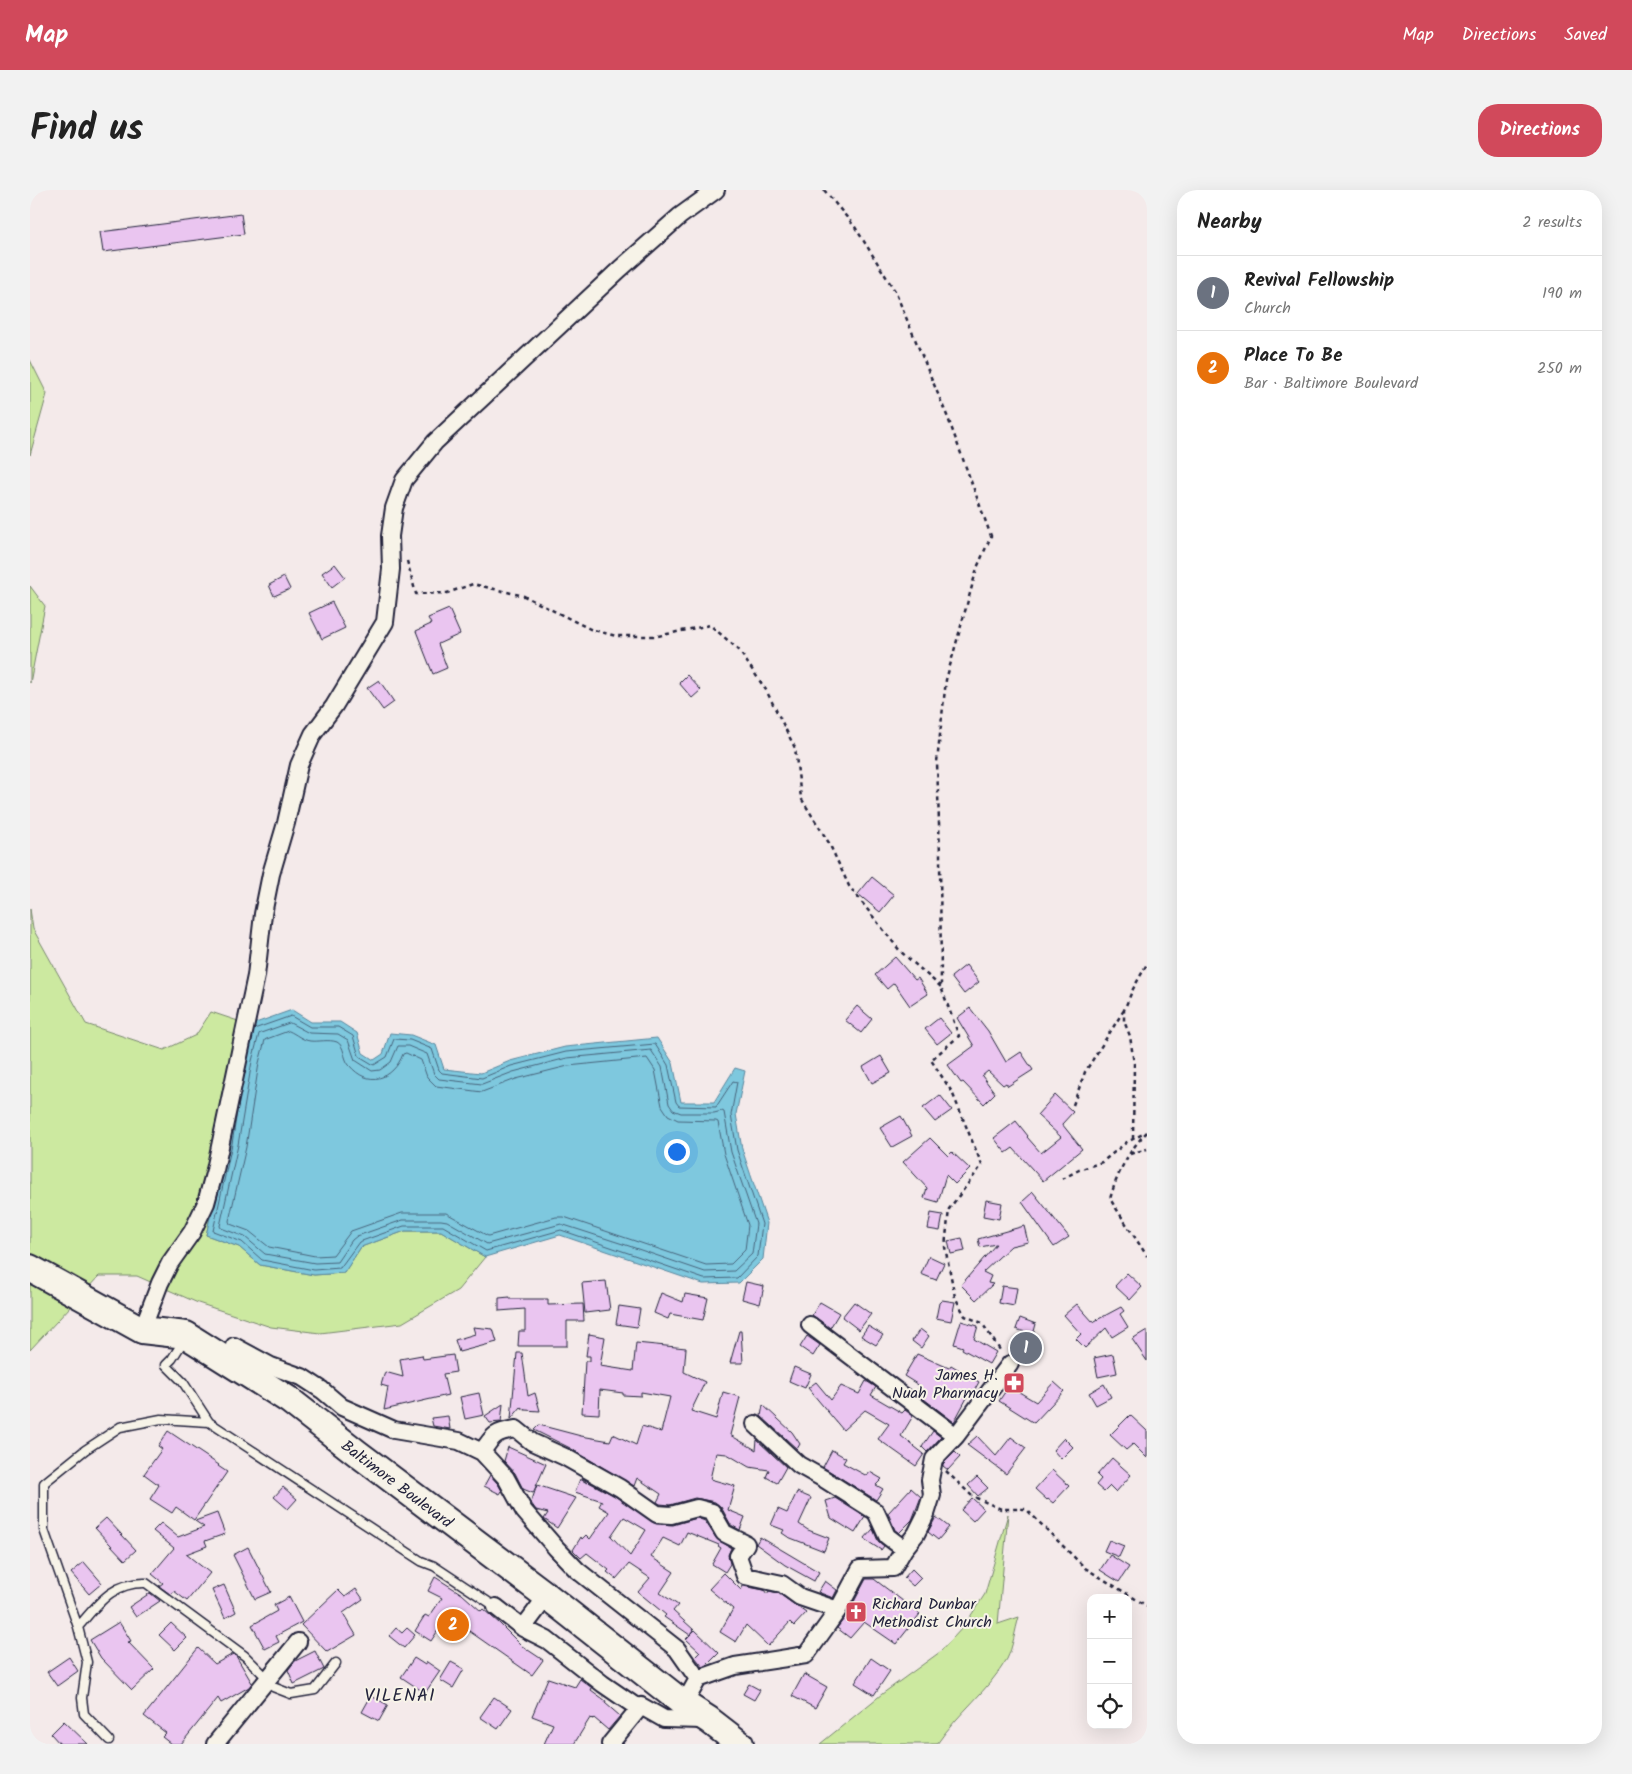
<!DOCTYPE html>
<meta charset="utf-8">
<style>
body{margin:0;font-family:Kalam,sans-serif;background:#f2f2f2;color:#222}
.controls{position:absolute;right:15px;bottom:15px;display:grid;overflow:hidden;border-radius:10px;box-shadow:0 5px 20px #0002}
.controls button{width:45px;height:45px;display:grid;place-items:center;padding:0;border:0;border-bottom:1px solid #e0e0e0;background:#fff;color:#222;font:25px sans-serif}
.you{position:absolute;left:646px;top:961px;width:18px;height:18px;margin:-12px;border:4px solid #fff;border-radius:50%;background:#1a73e8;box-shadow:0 0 0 8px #1a73e833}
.badge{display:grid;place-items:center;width:32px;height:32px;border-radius:50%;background:#d1495b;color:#fff;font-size:16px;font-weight:700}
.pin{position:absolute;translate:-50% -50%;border:2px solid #fff;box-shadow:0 1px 5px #0006}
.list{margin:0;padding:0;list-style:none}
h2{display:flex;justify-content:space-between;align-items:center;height:65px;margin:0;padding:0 20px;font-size:21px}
h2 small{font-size:16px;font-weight:400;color:#767676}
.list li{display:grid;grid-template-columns:32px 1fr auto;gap:15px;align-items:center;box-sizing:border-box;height:75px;padding:0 20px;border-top:1px solid #e0e0e0}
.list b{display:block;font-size:19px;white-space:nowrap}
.list p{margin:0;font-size:16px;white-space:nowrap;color:#767676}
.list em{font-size:16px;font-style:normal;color:#767676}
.icon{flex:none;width:28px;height:28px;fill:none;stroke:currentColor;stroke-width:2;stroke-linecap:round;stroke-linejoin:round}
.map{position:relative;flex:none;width:1117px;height:1554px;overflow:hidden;border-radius:20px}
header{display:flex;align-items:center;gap:30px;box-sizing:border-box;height:70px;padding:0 25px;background:#d1495b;color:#fff}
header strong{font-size:24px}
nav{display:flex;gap:28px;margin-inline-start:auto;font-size:18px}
.intro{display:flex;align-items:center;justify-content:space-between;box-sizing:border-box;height:120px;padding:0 30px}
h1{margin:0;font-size:35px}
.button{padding:12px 22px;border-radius:20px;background:#d1495b;color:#fff;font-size:18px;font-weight:700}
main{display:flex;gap:30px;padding:0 30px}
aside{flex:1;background:#fff;border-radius:20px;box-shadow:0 5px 20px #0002}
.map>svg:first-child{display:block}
.green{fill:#cce9a0;stroke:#77866e}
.water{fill:#7ec8de;stroke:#59869d}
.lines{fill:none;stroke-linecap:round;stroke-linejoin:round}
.shore{stroke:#47647c;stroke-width:1}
.building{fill:#eac5f0;stroke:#22223b;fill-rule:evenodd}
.service-casing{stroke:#22223b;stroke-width:11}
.minor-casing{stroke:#22223b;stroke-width:20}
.trunk-casing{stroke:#22223b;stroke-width:30}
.path{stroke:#22223b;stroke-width:2.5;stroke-dasharray:4 4;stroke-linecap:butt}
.service{stroke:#f7f3e8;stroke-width:8}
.minor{stroke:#f7f3e8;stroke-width:16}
.trunk{stroke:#f7f3e8;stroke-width:26}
.labels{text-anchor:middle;stroke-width:4;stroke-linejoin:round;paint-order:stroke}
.poi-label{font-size:16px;fill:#22223b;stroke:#f7f3e8;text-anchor:end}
.street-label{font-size:16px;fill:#22223b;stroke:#f7f3e8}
.neighbourhood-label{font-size:18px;letter-spacing:1px;fill:#22223b;stroke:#f7f3e8}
</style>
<header>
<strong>Map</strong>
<nav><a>Map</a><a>Directions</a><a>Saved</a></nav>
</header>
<div class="intro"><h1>Find us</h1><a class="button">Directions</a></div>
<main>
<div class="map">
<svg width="1117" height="1554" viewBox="0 0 1117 1554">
<rect width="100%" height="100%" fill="#f4eaea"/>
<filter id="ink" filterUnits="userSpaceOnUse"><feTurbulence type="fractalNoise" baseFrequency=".02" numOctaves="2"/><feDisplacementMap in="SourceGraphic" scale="10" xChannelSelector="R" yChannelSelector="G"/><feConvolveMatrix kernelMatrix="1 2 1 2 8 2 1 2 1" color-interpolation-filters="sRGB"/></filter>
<g filter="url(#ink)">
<!-- green -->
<path class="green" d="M0,170L17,204L0,265Z
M0,396L15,416L0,493Z
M0,719L3,739L56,834L134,860L166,845L181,822L220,835L197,953L176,1045L209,1057L230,1075L284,1085L314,1083L331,1057L375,1041H411L455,1067L428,1100L372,1133L290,1143L241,1137L168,1113L107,1086H69L0,1160Z
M978,1324L968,1434L989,1427C985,1440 983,1457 977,1469C958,1501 928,1523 907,1554H790L852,1504L910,1462L934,1436L955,1404Z"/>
<!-- water -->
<path class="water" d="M262,820L281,832H310L327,843L333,863L344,870L353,864L360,843L381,845L406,855L414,879L451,883L480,871L535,857L627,848L643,873L651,912H684L705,878L715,881L706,924L712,959L737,1033L733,1069L709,1093L673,1094L530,1045L455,1067L411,1041H375L331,1057L314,1083L284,1085L230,1075L209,1057L176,1045L197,953L220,835Z"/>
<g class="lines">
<!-- shore -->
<path class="shore" d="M260,833L279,843L308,844L318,850L325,870L342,881L350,880L361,872L368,856H378L397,864L404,884L409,889L452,894L483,882L537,868L621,860L632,877L639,914L643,920L651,923H684L692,921L694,922L701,962L726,1034L722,1064L704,1081L675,1082L599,1056L531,1034L457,1054L417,1031L411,1030H373L327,1046L322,1050L307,1072L285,1073L235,1064L215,1047L191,1038L190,1036L208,955L222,871L229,844Z
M259,841C266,844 272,850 280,851C288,852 299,849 307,852C315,856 313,868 319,875C338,898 363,890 373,864L376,863L391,870L397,887L406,896L452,902L486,889L538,876L617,868L625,880L632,916L638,925L648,930L686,931L688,932L694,964L718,1035L715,1060L701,1074L676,1075L534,1027H526L458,1046L416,1023H372L321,1041L303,1065L285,1066L239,1057L219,1041L200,1034L199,1031L216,957L229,873L235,850Z
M208,915L202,954L183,1041L212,1052L232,1070L284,1080L310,1078L329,1052L374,1036H413L456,1061L531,1040L674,1089L707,1088L728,1066L732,1034L707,960L701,925L707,892L703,891L686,917L649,916L646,912L638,875L625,854L536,862L481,876L452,888L412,883L409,880L402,859L380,850L364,849L357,867L344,875L329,866L323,846L308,837H280L261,826L224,839"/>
</g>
<!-- building -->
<path class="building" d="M211,24L214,44L73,62L70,42Z
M305,374L315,387L302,397L292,383Z
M254,387L260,399L244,406L239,395Z
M302,412L315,438L292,449L279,423Z
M419,419L430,444L408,454L417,478L403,484L386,441L401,434L398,428Z
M657,485L671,500L662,508L649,493Z
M349,490L364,512L353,520L337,498Z
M842,687L864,705L850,722L828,704Z
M865,767L885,790L888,788L898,804L880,816L864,793L857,799L845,785Z
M936,775L949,792L934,804L921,787Z
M827,816L842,829L831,843L815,830Z
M940,818L958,841L976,872L991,862L1003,880L978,896L976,893L973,895L958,881L952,886L965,903L954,914L933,892L931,893L918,875L944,856L927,828Z
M909,828L921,843L907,854L895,839Z
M851,866L861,883L842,893L833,877Z
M910,905L922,920L905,932L893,918Z
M1025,905L1043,922L1032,934L1052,959L1013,991L983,958L976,963L964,948L986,931L998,946L997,947L1011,963L1031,947L1007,925Z
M871,926L882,946L862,957L850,938Z
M900,948L918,966L922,962L940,979L925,994L916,985L908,1012L894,1008L897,998L873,972Z
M1003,1002L1039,1047L1024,1057L992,1012Z
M956,1010L972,1013L969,1029L953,1026Z
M901,1023L913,1025L910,1041L898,1039Z
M994,1036L998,1052L981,1056L953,1082L961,1086L958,1093L963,1094L946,1110L931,1095L966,1054L950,1057L948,1049Z
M932,1048L935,1061L921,1064L918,1051Z
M899,1066L914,1073L906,1090L891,1084Z
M1097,1083L1112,1097L1100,1110L1085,1096Z
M576,1091L580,1120L555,1123L552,1093Z
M716,1092L734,1096L730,1114L712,1109Z
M972,1096L987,1098L984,1116L969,1113Z
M631,1103L653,1112L655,1104L678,1108L673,1130L640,1124L638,1129L624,1123Z
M480,1107V1109H518V1115L553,1114L554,1131H537V1156H488L489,1141H495V1119L469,1121V1108Z
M912,1110L925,1112L921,1131L906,1128L909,1113Z
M790,1112L809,1123L800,1138L782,1125Z
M824,1112L841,1124L829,1140L812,1127Z
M1047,1114L1063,1132L1091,1117L1094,1121L1090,1124L1098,1137L1082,1147L1076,1138L1055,1158L1046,1149L1051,1144L1034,1125Z
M589,1116L610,1119L607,1137L586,1134Z
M990,1128L1006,1134L1003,1145L986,1139Z
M931,1131L948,1136L944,1149L966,1162L959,1174L932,1159L933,1157L924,1154Z
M838,1136L853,1145L846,1155L831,1146Z
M443,1137L463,1139L467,1152L429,1162L425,1150L445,1144Z
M890,1139L899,1146L891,1158L882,1151Z
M1117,1140V1171L1102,1149Z
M709,1141H711L713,1173H700Z
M559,1144L575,1147L570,1176L603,1181L606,1153L656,1158L654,1182L675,1192L661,1221L686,1229L693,1202L710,1207L700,1245L726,1260L727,1250L756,1277L747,1293L736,1287L739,1280L719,1277L697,1264L686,1263L680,1289L705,1296L698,1320L715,1327L710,1340L701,1335L691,1317L685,1312L665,1308L640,1315L630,1314L627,1312L631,1304L607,1288L604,1296L540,1258L504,1240L509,1235L551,1246L580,1251L583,1244L606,1255L612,1236L631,1242L640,1207L611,1202V1206L593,1205V1203L570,1200L569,1224L552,1223L555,1171H560V1166H556Z
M777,1146L790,1155L783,1166L770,1157Z
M997,1146L1007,1156L995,1169L985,1159Z
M487,1163H492L498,1206L505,1203L510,1221L495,1220L491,1217L481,1229Z
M887,1164L919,1178L921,1175L949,1192L940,1208L938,1206L924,1232L886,1203L890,1196L874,1186Z
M1083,1164L1087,1183L1068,1187L1064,1168Z
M392,1165L393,1169L423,1165L426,1182L413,1184L418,1205L354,1220L358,1197L351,1195L355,1182L373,1187L370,1169Z
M764,1177L781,1184L775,1198L759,1191Z
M836,1191L846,1197L841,1205L872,1223L875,1220L883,1226L871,1246L894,1264L886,1276L848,1249L859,1234L835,1220L813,1240L778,1198L786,1192L801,1210L811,1196L829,1204Z
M1024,1192L1034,1201L1004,1233L969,1211L979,1196L1006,1212Z
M1074,1194L1081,1207L1066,1215L1059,1203Z
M449,1203L454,1225L435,1229L430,1207Z
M473,1214L471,1232L460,1233L455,1226Z
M733,1215L762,1242L770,1254L767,1259L731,1226Z
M1100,1225L1117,1241V1268L1103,1254L1096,1260L1080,1245Z
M418,1226L420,1239L403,1236L401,1228Z
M138,1241L189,1275L188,1276L197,1282L164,1330L146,1317L142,1323L120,1309L129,1295L114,1284L132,1259L128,1256Z
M903,1241L911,1247L897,1262L892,1257Z
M947,1246L966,1266L981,1247L996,1258L976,1284L937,1255Z
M1034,1248L1043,1257L1031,1269L1023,1260Z
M478,1257L516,1274L503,1303L493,1299L485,1283L474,1271Z
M802,1260L816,1268L813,1273L837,1286L840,1282L852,1289L846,1295L853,1299L846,1310L793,1277Z
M925,1262L930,1267L918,1280L913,1276V1274Z
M1082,1268L1101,1285L1086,1302L1080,1296L1074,1302L1066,1295L1071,1289L1067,1285Z
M1022,1280L1039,1296L1023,1313L1018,1309L1017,1310L1005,1299Z
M460,1285L468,1294L472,1301L470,1304L454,1296Z
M947,1287L958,1298L948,1306L938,1295Z
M551,1288L585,1306L626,1334L643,1335L667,1328L675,1331L686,1348L701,1358L698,1365L700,1374L695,1382L682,1374L691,1358L688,1356L689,1355L657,1342L650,1356L633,1348L621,1367L644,1382L630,1403L648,1415L643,1421L664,1440L660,1445L665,1440L689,1463L677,1475L673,1477L665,1467L670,1462L656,1449L660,1445L634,1427L636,1425L608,1402L620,1388L599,1374L586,1389L577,1382L579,1380L557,1363L551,1368L543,1360L551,1347L552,1349L556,1345L560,1349L579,1322L569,1316L572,1311L545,1302L550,1289L557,1293ZM594,1327L616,1340L600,1366L581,1346Z
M507,1295L546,1308L527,1338L514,1329L518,1323L506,1320L501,1313Z
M253,1297L267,1309L258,1319L244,1307Z
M881,1298L891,1307L882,1330L869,1343L865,1340L858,1323Z
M767,1302L781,1308L769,1334L778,1340L799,1348L794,1361L758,1347L752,1343L754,1340L741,1335L748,1319L757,1323Z
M805,1308L835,1327L825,1343L801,1328L796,1311Z
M942,1308L954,1319L943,1331L931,1320Z
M187,1323L195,1344L175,1351L177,1356L156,1364L180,1383L157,1411L144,1401L140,1404L129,1396L133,1393L122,1384L144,1358L123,1341L131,1333L148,1347L174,1337L165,1331Z
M906,1327L919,1337L908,1350L898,1342Z
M76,1328L106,1360L95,1370L65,1338Z
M843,1339L848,1351L854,1356L851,1360L834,1349Z
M730,1347L789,1382L784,1391L755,1375L726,1354Z
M1079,1350L1094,1356L1089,1367L1074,1361Z
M218,1357L241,1402L225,1409L203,1365Z
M1080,1365L1099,1377L1089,1392L1070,1380Z
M54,1372L72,1393L59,1404L41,1383Z
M882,1379L891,1388L883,1396L874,1388Z
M694,1383L711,1400L713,1396L734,1400L737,1404L739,1401L748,1403L776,1423L764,1436L760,1432L738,1456L716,1435L706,1452L690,1442L703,1419L679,1399Z
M405,1387L432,1404L451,1421L453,1419L469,1433L492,1456L513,1470L502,1485L439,1441L435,1447L431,1444L429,1446L413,1433L401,1451L385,1441L395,1425L399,1427L412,1408L398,1401Z
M836,1389H844L890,1424L866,1454L834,1432L820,1448L807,1438L817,1425Z
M795,1391L807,1400L803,1408L788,1402Z
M194,1395L206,1422L195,1428L182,1400Z
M326,1399L333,1409L313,1423L326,1445L297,1462L271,1435L308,1400L315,1407Z
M120,1403L130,1411L106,1427L99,1417Z
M259,1407L272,1432L246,1446L249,1452L235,1459L222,1435L247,1421L244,1415Z
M89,1432L101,1451L98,1452L124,1479L102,1500L71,1468L60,1450Z
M141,1433L157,1448L145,1460L129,1445Z
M366,1438L372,1443L377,1438L385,1445L374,1458L359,1446Z
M168,1458L185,1474L203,1464L206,1466L222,1493L219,1497L191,1513L188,1508L151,1554H141L132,1547L136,1543L114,1526Z
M285,1461L294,1479L264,1494L258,1480L265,1471Z
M39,1467L48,1481L27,1496L17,1482Z
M384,1468L395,1475L397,1472L410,1481L395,1503L371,1487Z
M841,1468L860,1481L844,1505L825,1493Z
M421,1472L434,1479L423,1498L410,1490Z
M774,1484L797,1497L785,1518L762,1506Z
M518,1488L545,1497L550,1489L562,1498L561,1500L576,1511L575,1513L590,1526L578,1540L564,1528L563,1529L560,1528L544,1554H514L523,1534L502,1526Z
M719,1494L730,1500L724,1510L713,1504Z
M341,1506L358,1515L349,1531L332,1522Z
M464,1507L482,1519L468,1539L450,1527Z
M34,1531L58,1554H30L21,1544Z"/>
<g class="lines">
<!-- service casing -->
<g class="service-casing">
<path id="service" d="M154,1150L142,1169L136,1175L153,1192L179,1232L391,1371L404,1376L466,1417
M48,1437C68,1414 82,1392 116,1393L215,1466L238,1489L243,1497L261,1504L285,1500L306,1473
M79,1550L54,1524L52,1508L57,1472L48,1437L14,1340V1293L55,1260L90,1237L131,1229L179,1232"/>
</g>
<!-- minor casing -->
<g class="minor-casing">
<path id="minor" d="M780,1135L926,1246
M112,1140L130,1093L140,1073L162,1042L176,1013L185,980L226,786L233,724L241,684L256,633L269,575L283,544L304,516L355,432L361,379L360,346L364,318L374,290L405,252L590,79L650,26L686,0
M204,1156L241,1176L272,1187L292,1200L312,1217L364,1240L429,1251L452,1262L476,1288L494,1321L526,1358L547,1380L647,1459L668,1489
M725,1234L769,1275L794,1289L846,1322L857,1346L874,1359
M452,1262C463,1245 465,1242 486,1239L502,1252L535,1267L590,1298L627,1324L641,1325L667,1318L682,1322L694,1343L716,1354L708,1366L715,1386L752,1394L770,1407L808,1420
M517,1406L493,1438L517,1450L573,1494L608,1518L611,1516L634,1529L674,1530
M466,1417L493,1438
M654,1514L668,1489L705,1476L776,1465L808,1420L830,1379L863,1378L874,1359L886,1344L896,1324L902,1305L900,1290L904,1269L926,1246L980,1174
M185,1554L268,1452
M580,1554L611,1516"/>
</g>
<!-- trunk casing -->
<g class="trunk-casing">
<g id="trunk">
<path id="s1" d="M0,1078L112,1140L156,1145L259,1210L327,1263L517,1406L654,1514L679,1530L710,1554"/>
</g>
</g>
<!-- path -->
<path class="path" d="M794,0L825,37L865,101L918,228L961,346L947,378L916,490L907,572L910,664L911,797L929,846L901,870L922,902L952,975L919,1019L915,1057L925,1107L935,1126L952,1133L972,1163
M377,371L386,404L417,403L443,394L494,406L560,439L586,446H628L680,435L708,459L736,500L765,558L771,608L799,653L819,696L870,761L911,797
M1043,915L1055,882L1094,820
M1117,942C1098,961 1087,984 1080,1009L1117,1066
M1103,949L1104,874L1100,846L1094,831V820L1103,799L1117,774
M1100,964L1117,959
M1032,989L1049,980L1072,972L1097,952L1113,944
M916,1281L942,1306L971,1319H996L1055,1378L1117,1416"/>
<!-- service -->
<use href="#service" class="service"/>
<!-- minor -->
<use href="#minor" class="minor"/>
<!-- trunk -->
<use href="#trunk" class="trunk"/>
</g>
</g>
<!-- icons -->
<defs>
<g id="pharmacy-square" transform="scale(1.125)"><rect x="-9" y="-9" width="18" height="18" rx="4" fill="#d1495b" stroke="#f7f3e8"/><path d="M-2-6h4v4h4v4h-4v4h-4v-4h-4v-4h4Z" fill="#fff"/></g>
<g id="church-square" transform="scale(1.125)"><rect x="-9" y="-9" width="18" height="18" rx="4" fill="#d1495b" stroke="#f7f3e8"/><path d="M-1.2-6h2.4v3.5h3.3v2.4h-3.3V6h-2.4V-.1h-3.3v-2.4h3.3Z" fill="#fff"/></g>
</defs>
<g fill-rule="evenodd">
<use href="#pharmacy-square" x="984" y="1193"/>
<use href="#church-square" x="826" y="1422"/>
</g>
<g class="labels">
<!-- poi labels -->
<g class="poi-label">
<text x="968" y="1190">James H.<tspan x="968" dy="18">Nuah Pharmacy</tspan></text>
<text x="842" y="1419" text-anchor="start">Richard Dunbar<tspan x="842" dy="18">Methodist Church</tspan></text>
</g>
<!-- street labels -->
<g class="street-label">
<text dy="6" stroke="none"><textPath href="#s1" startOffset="431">Baltimore Boulevard</textPath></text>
</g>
<!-- neighbourhood labels -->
<g class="neighbourhood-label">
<text x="370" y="1511">VILENAI</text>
</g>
</g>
</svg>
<div class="controls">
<button>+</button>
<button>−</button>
<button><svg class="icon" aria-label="locate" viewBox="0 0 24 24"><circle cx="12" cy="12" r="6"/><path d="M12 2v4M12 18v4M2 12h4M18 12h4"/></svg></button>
</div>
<div class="you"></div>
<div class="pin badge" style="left:996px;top:1158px;background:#6b7280">1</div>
<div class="pin badge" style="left:423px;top:1435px;background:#e8710a">2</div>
</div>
<aside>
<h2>Nearby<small>2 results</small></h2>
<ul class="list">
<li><span class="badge" style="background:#6b7280">1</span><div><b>Revival Fellowship</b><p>Church</p></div><em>190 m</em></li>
<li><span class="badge" style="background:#e8710a">2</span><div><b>Place To Be</b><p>Bar · Baltimore Boulevard</p></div><em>250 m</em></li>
</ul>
</aside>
</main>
